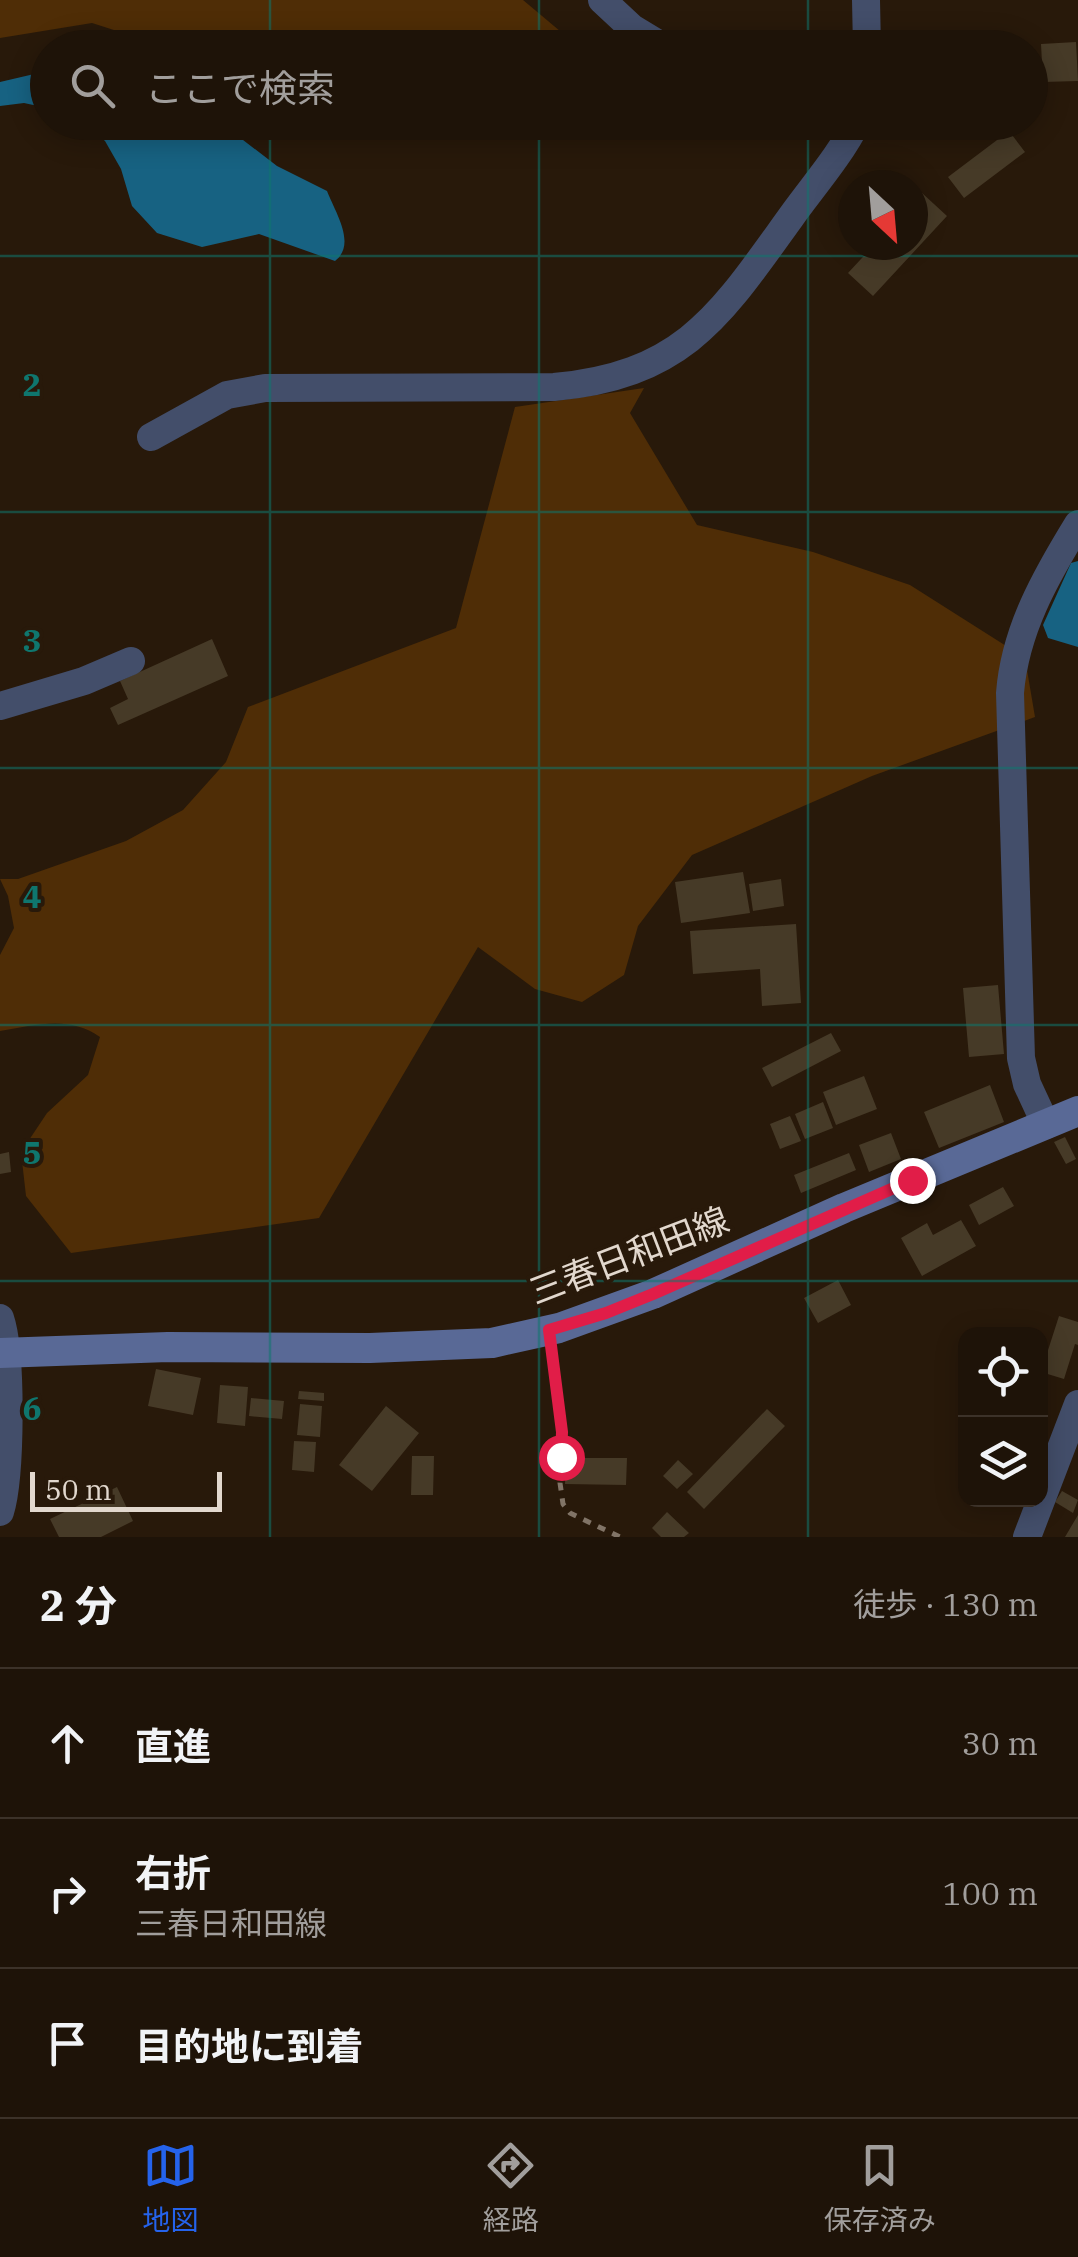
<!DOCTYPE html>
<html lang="ja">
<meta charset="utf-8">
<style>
body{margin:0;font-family:"IBM Plex Serif","Noto Sans JP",serif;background:#2b2016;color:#f1f3f6}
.controls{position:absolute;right:30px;bottom:30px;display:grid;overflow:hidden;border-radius:20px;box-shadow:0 5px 25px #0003}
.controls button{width:90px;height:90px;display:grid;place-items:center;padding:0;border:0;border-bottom:2px solid #3c3229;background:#1e1308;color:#f1f3f6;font:50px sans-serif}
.compass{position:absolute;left:838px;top:170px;width:90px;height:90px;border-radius:50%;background:#1e1308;box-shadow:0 5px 25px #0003;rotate:154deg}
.scale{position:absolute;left:30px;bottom:25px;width:192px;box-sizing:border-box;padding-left:10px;border:5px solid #e2d8ce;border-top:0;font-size:28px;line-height:35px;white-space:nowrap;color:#e2d8ce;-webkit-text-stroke:8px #28190a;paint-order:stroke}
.stop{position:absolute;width:30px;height:30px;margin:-22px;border:8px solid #e11d48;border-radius:50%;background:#fff}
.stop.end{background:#e11d48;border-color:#fff;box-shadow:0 2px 10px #0008}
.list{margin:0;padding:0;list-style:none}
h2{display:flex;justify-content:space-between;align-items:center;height:130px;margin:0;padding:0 40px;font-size:42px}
h2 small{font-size:32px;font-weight:400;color:#a19e9c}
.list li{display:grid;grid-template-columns:65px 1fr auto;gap:30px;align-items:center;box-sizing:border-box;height:150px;padding:0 40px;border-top:2px solid #3c3229}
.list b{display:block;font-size:38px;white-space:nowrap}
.list p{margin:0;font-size:32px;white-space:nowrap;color:#a19e9c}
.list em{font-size:32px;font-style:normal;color:#a19e9c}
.icon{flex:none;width:55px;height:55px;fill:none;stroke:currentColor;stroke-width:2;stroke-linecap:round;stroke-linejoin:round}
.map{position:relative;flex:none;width:1078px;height:1537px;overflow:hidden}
.search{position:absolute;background:#1e1308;box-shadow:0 5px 25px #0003;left:30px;right:30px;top:30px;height:110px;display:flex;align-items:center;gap:25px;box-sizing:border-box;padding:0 35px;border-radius:55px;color:#a19e9c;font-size:38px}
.sheet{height:580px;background:#1e1308}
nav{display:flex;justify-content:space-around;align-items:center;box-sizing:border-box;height:140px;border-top:2px solid #3c3229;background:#1e1308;font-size:28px;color:#a19e9c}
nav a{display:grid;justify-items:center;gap:5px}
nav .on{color:#2563eb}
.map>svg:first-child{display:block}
.green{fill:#4f2d06}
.water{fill:#176282}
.building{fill:#463a27}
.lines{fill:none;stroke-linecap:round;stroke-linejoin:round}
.path{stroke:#817467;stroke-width:5;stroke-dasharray:8 8;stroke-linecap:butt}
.street{stroke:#434e6a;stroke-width:28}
.secondary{stroke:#596996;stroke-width:30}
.route{stroke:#e11d48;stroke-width:12}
.grid{fill:none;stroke:#0f766e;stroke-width:2.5;stroke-opacity:0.55}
.labels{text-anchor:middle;stroke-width:8;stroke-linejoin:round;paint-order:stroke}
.street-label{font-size:35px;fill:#e2d8ce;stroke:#28190a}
.grid-label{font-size:32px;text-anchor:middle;font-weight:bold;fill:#0f766e;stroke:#28190a;stroke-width:8;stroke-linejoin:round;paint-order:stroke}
</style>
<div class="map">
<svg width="1078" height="1537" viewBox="0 0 1078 1537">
<rect width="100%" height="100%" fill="#28190a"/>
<!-- green -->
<path class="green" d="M0,0H523L579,47L170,48L92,23L0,38Z
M644,388L630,413L697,525L813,552L910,585L1025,658L1035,717L872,776L692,855L638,926L624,975L582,1002L535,989L478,947L319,1218L71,1253L26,1196L21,1152L47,1113L88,1075L100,1037C69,1015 36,1025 0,1031V955L14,928L8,896L0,879H18L126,841L183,810L226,762L248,707L456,628L515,407Z"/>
<!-- water -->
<path class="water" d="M47,71V108L24,103L0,106V82Z
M85,123H221L277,166L327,191C335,212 357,244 335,261L259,234L202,247L157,233L132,206L121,169L105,141Z
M1078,561V647L1048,638L1043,625L1071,563Z"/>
<!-- building -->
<path class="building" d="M1076,42L1078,81L1043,82L1041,44Z
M1009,131L1025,152L964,198L948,177Z
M922,193L947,216L873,296L848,273L874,245H913V203Z
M212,639L228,676L118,725L110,708L128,699L120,681Z
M743,872L750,913L681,923L675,882Z
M781,879L784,906L753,911L749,884Z
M796,924L801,1003L762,1006L760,969L693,974L690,931Z
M998,985L1004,1054L969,1057L963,988Z
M831,1033L841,1051L772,1087L762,1068Z
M864,1076L877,1109L836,1125L823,1092Z
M990,1085L1004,1122L939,1148L924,1112Z
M823,1102L833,1128L805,1139L795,1114Z
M790,1116L801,1141L780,1149L770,1124Z
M891,1133L901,1159L869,1172L859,1145Z
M1065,1137L1076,1159L1066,1164L1054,1142Z
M9,1152L11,1172L0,1174V1154Z
M849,1153L856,1170L801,1193L794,1175Z
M1003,1187L1014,1206L979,1225L969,1205Z
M961,1220L976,1246L922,1276L901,1238L927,1223L933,1235Z
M838,1280L851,1305L818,1323L804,1298Z
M1059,1316L1078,1322V1345L1075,1344L1064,1379L1041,1372Z
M156,1369L201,1378L193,1415L148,1406Z
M220,1385L248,1387L245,1426L217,1423Z
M299,1391L324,1393V1401L298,1399Z
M251,1398L284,1401L282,1419L249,1416Z
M300,1404L322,1406L320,1437L297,1435Z
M386,1406L419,1433L372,1491L339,1465Z
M767,1409L785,1426L704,1509L687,1492Z
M294,1441L316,1442L314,1472L292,1470Z
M412,1456H434L433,1495H411Z
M566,1458H627L626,1485L565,1484Z
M678,1460L693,1474L677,1489L663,1476Z
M117,1487L133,1521L101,1537H59L50,1519Z
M1062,1491L1078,1500L1073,1513L1055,1502Z
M667,1512L689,1533L684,1537H661L652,1528Z
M1078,1515V1537H1065Z"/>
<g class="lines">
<!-- path -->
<path class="path" d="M554,1355L562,1432L560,1483L563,1504L570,1513L620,1537"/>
<!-- street -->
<path class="street" d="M602,0L632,28L665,48
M866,0L867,48
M151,437L227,395L265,388L554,387C685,375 721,314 791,217C814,185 839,157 857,122
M0,706L84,681L131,661
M1046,1125L1027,1084L1021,1058L1010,693C1015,630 1046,576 1078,524
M0,1318C12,1353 11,1476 0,1512
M1027,1537L1078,1404"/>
<!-- secondary -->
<path class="secondary" d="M0,1353L168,1347L370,1348L492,1343L559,1328L653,1294L844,1208L1078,1111"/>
</g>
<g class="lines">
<!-- route -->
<path class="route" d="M561,1457L562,1432L549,1330L606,1313L653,1294L912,1180"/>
</g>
<!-- grid -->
<path class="grid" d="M270,0V48M539,0V48M808,0V48M270,122V1537M539,122V1537M808,122V1537M0,256H1078M0,512H1078M0,768H1078M0,1025H1078M0,1281H1078"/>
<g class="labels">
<!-- street labels -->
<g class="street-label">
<text transform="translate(629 1256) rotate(-21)" y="12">三春日和田線</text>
</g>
</g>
<g class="grid-label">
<text x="32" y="396">2</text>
<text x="32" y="652">3</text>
<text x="32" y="908">4</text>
<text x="32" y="1164">5</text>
<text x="32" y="1420">6</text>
</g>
</svg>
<div class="controls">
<button><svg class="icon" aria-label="locate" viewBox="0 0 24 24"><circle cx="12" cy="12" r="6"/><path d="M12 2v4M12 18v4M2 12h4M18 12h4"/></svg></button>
<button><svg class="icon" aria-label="layers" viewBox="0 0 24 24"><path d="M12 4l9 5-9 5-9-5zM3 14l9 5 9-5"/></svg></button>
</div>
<svg class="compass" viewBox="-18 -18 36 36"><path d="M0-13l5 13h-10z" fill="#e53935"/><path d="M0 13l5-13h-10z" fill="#a19e9c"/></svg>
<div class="scale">50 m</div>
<div class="stop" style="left:561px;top:1457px"></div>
<div class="stop end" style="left:912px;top:1180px"></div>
<div class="search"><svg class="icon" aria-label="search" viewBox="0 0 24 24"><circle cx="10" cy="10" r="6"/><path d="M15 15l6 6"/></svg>ここで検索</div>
</div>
<section class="sheet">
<h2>2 分<small>徒歩 · 130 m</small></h2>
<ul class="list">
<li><svg class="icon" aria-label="ahead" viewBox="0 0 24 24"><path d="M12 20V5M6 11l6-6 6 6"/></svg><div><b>直進</b></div><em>30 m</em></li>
<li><svg class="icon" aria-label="right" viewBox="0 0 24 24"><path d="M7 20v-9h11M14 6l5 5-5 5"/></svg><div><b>右折</b><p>三春日和田線</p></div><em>100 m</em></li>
<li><svg class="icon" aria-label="arrive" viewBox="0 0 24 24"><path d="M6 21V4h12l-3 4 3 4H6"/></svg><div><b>目的地に到着</b></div></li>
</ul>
</section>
<nav>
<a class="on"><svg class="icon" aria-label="map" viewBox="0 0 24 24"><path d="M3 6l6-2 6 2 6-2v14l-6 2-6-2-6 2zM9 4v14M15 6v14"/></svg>地図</a>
<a><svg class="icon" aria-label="directions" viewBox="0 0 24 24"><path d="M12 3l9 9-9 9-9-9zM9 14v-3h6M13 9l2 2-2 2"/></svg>経路</a>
<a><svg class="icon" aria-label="saved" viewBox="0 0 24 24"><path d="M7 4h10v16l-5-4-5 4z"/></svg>保存済み</a>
</nav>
